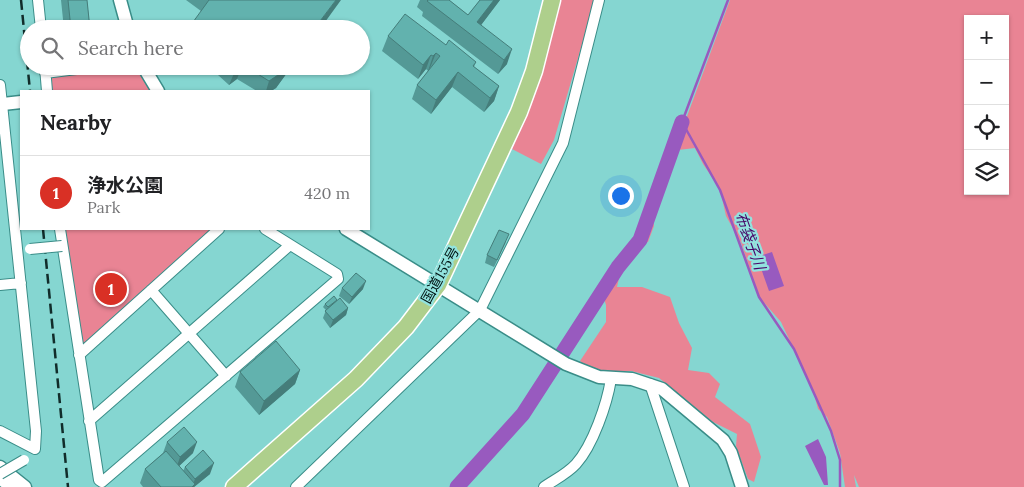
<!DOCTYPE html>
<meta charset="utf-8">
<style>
body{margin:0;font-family:Lora,"Noto Sans JP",serif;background:#f6f6f6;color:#202124}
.controls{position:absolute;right:15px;top:15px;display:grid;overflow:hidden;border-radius:0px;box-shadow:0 1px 4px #0004}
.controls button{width:45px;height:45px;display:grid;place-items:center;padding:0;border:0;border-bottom:1px solid #e0e0e0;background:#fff;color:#202124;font:25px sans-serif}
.you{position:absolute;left:620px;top:195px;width:18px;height:18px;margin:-12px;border:4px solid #fff;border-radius:50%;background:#1a73e8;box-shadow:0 0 0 8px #1a73e833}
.badge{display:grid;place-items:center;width:32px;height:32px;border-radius:50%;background:#d93025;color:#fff;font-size:16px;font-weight:700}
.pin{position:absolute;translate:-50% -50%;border:2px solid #fff;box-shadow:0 1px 5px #0006}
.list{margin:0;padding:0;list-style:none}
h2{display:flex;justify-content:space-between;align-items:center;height:65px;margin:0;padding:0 20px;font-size:21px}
h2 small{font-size:16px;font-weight:400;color:#757577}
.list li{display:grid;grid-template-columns:32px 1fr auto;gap:15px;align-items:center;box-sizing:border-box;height:75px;padding:0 20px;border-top:1px solid #e0e0e0}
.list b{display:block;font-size:19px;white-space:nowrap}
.list p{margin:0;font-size:16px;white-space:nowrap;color:#757577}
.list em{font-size:16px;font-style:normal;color:#757577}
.icon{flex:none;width:28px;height:28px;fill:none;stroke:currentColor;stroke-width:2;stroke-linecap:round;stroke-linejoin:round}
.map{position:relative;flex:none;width:1024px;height:487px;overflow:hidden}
.search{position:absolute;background:#fff;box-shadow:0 1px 4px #0004;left:20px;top:20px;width:350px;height:55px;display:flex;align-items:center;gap:12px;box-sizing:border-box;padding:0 18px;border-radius:28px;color:#757577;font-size:19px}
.panel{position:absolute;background:#fff;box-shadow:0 1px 4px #0004;left:20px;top:90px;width:350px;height:140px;border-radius:0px}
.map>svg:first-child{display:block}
.green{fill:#e98494;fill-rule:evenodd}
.water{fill:#985abf}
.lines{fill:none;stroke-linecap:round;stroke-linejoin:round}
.stream{stroke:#985abf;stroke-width:2.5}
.river{stroke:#985abf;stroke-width:15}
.minor-casing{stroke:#3a8d88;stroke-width:12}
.tertiary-casing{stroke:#3a8d88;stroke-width:15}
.trunk-casing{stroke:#fff;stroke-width:19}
.minor{stroke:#fff;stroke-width:10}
.tertiary{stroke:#fff;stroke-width:12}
.trunk{stroke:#aecf8c;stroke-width:16}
.rail{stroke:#112c2a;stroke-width:2.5;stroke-dasharray:10 5;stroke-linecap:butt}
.minor-bridge-casing{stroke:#3a8d88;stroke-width:12;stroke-linecap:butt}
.minor-bridge{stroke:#fff;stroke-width:10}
.wall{fill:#549996}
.shaded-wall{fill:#457d7a}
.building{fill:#62b2ae;stroke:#457d7a}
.labels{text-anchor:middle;stroke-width:4.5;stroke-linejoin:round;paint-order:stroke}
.street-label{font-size:14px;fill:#001312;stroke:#92e3de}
.water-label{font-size:15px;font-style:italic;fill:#470366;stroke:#92e3de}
</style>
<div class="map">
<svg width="1024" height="487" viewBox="0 0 1024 487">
<rect width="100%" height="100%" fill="#85d6d1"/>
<!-- green -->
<path class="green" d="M558,0H595L554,140L541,164L512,149L541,76Z
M730,0H1024V487H859L854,475L856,487H845L840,453L827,417L818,409L813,390L781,322L760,298L741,243L726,216L720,189L703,164L695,148L678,150L666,167L651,208L654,226L648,242L634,245L623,261L617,287H642L670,297L679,323L692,348L688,370L709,373L720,384L715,397L750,424L761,457L754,482L748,479L736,446L737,434L713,422L659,378L631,371L595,373L580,361L606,322V305L602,292L604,278L634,236L673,141L686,119ZM968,19H1005V191H968Z
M114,66H137L151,91H52L50,75L94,73Z
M65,229H216L82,349Z"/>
<!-- water -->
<path class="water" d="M772,252L784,286L769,291L757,257Z
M818,439L826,457L828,485H824L805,446Z"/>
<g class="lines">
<!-- stream -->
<path class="stream" d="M728,0L682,122L720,190L759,297L794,349L831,431L840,460V487"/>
<!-- river -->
<path class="river" d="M457,487L523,414L618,267L640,240L682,122"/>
<!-- minor casing -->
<g class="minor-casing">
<path id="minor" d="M38,0L41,29
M45,67L47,91
M45,73L100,66
M0,85L36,431L35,449L0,431
M60,229L99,480L102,482L338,279L337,274L265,229
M0,285L21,283
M151,290L226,376
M79,355L219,229
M650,384L684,487
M89,421L290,245
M296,487L480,310L563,143L599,0
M544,487C554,480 567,474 576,464C593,445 607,404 611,379"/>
</g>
<!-- tertiary casing -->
<g class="tertiary-casing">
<path id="tertiary" d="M120,0L128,29
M143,66L158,91
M3,104L21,102
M346,229L566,364L599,377L632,379L662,389L723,440L731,453L742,487
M0,467L25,487
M0,478L11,487"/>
</g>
<!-- trunk casing -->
<g class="trunk-casing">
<path id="trunk" d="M234,487L356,379L406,327L438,285L519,112L534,71L552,0"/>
</g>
<!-- minor -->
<use href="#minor" class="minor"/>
<!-- tertiary -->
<use href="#tertiary" class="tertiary"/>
<!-- trunk -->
<use href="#trunk" class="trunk"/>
<!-- rail -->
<path class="rail" d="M21,0L30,91
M43,229L68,487"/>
<!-- minor-bridge casing -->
<g class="minor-bridge-casing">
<path id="minor-bridge" d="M30,249L62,246
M0,474L24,460"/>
</g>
<!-- minor-bridge -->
<use href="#minor-bridge" class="minor-bridge"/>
</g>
<!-- wall -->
<path class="wall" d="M61,0H94H87L90,29H64Z
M186,0H341L201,11Z
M420,0H449L468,15L480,0H500L481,25L507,64L498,74L422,16L423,12L417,7Z
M388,36L446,45L476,62L474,67L499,86L494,101L484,112L452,87L431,114L412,99L417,85L428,71L426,69L418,79L382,51Z
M221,66H292L276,88L271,91H257L237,79L229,85L218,75Z
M506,242L494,267L485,263L487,255Z
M342,288L363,289L349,304L339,296Z
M337,300L336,302L348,308L346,315L330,328L323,318L326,310L323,307L325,304Z
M300,370L295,384L259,415L235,387L240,372Z
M167,442L193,453L179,466L183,471L185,467L210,474L194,487H143L140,483L145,469L163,453Z"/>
<!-- shaded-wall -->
<path class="shaded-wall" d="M336,0H341L320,29H314Z
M494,0H500L472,37L477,22Z
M512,49L507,64L498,74L504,60Z
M436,53L430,68L428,71L433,56Z
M431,55L426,69L418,79L423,65Z
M240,66H242L237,79L229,85L235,71Z
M286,66H292L276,88L271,91H266L269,81Z
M458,72L452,87L431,114L436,100Z
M499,86L494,101L484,112L490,98Z
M366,281L363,289L349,304L352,297Z
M348,308L346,315L330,328L333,320Z
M300,370L295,384L259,415L264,401Z
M197,442L193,453L176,469L180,457Z
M214,463L210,474L194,487H192L195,479Z"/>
<!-- building -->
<path class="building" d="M68,0H87L90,29H71Z
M209,0H336L314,29H188Z
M428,0H449L468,15L480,0H494L477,22L512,49L504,60L427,1Z
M405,14L446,45L449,40L476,62L473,66L499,86L490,98L458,72L436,100L417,85L440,56L436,53L433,56L431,55L423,65L388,36Z
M229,66H240L235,71Z
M245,66H286L281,73L269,81Z
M499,230L509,234L497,260L487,255Z
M356,273L366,281L352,297L342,288Z
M334,296L337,300L328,307L325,304Z
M340,298L348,308L333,320L325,311Z
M276,341L300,370L264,401L240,372Z
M184,427L197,442L180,457L167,442Z
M203,450L214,463L195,479L185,467Z
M166,451L195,484L192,487H161L145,469Z"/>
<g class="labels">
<!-- street labels -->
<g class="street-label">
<text transform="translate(440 275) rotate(-61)" y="5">国道155号</text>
</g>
<!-- water labels -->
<g class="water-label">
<text transform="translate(750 241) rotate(70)" y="5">布袋子川</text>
</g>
</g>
</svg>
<div class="controls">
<button>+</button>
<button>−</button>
<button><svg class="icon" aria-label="locate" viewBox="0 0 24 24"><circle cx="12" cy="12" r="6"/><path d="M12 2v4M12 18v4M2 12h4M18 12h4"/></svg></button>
<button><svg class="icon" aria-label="layers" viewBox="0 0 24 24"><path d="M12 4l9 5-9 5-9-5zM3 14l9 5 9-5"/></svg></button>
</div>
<div class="you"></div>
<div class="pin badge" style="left:111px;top:289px">1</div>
<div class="search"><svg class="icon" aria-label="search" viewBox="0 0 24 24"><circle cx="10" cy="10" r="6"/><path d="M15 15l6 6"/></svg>Search here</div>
<section class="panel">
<h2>Nearby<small></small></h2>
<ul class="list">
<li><span class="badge">1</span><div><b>浄水公園</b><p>Park</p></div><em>420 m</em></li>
</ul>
</section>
</div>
